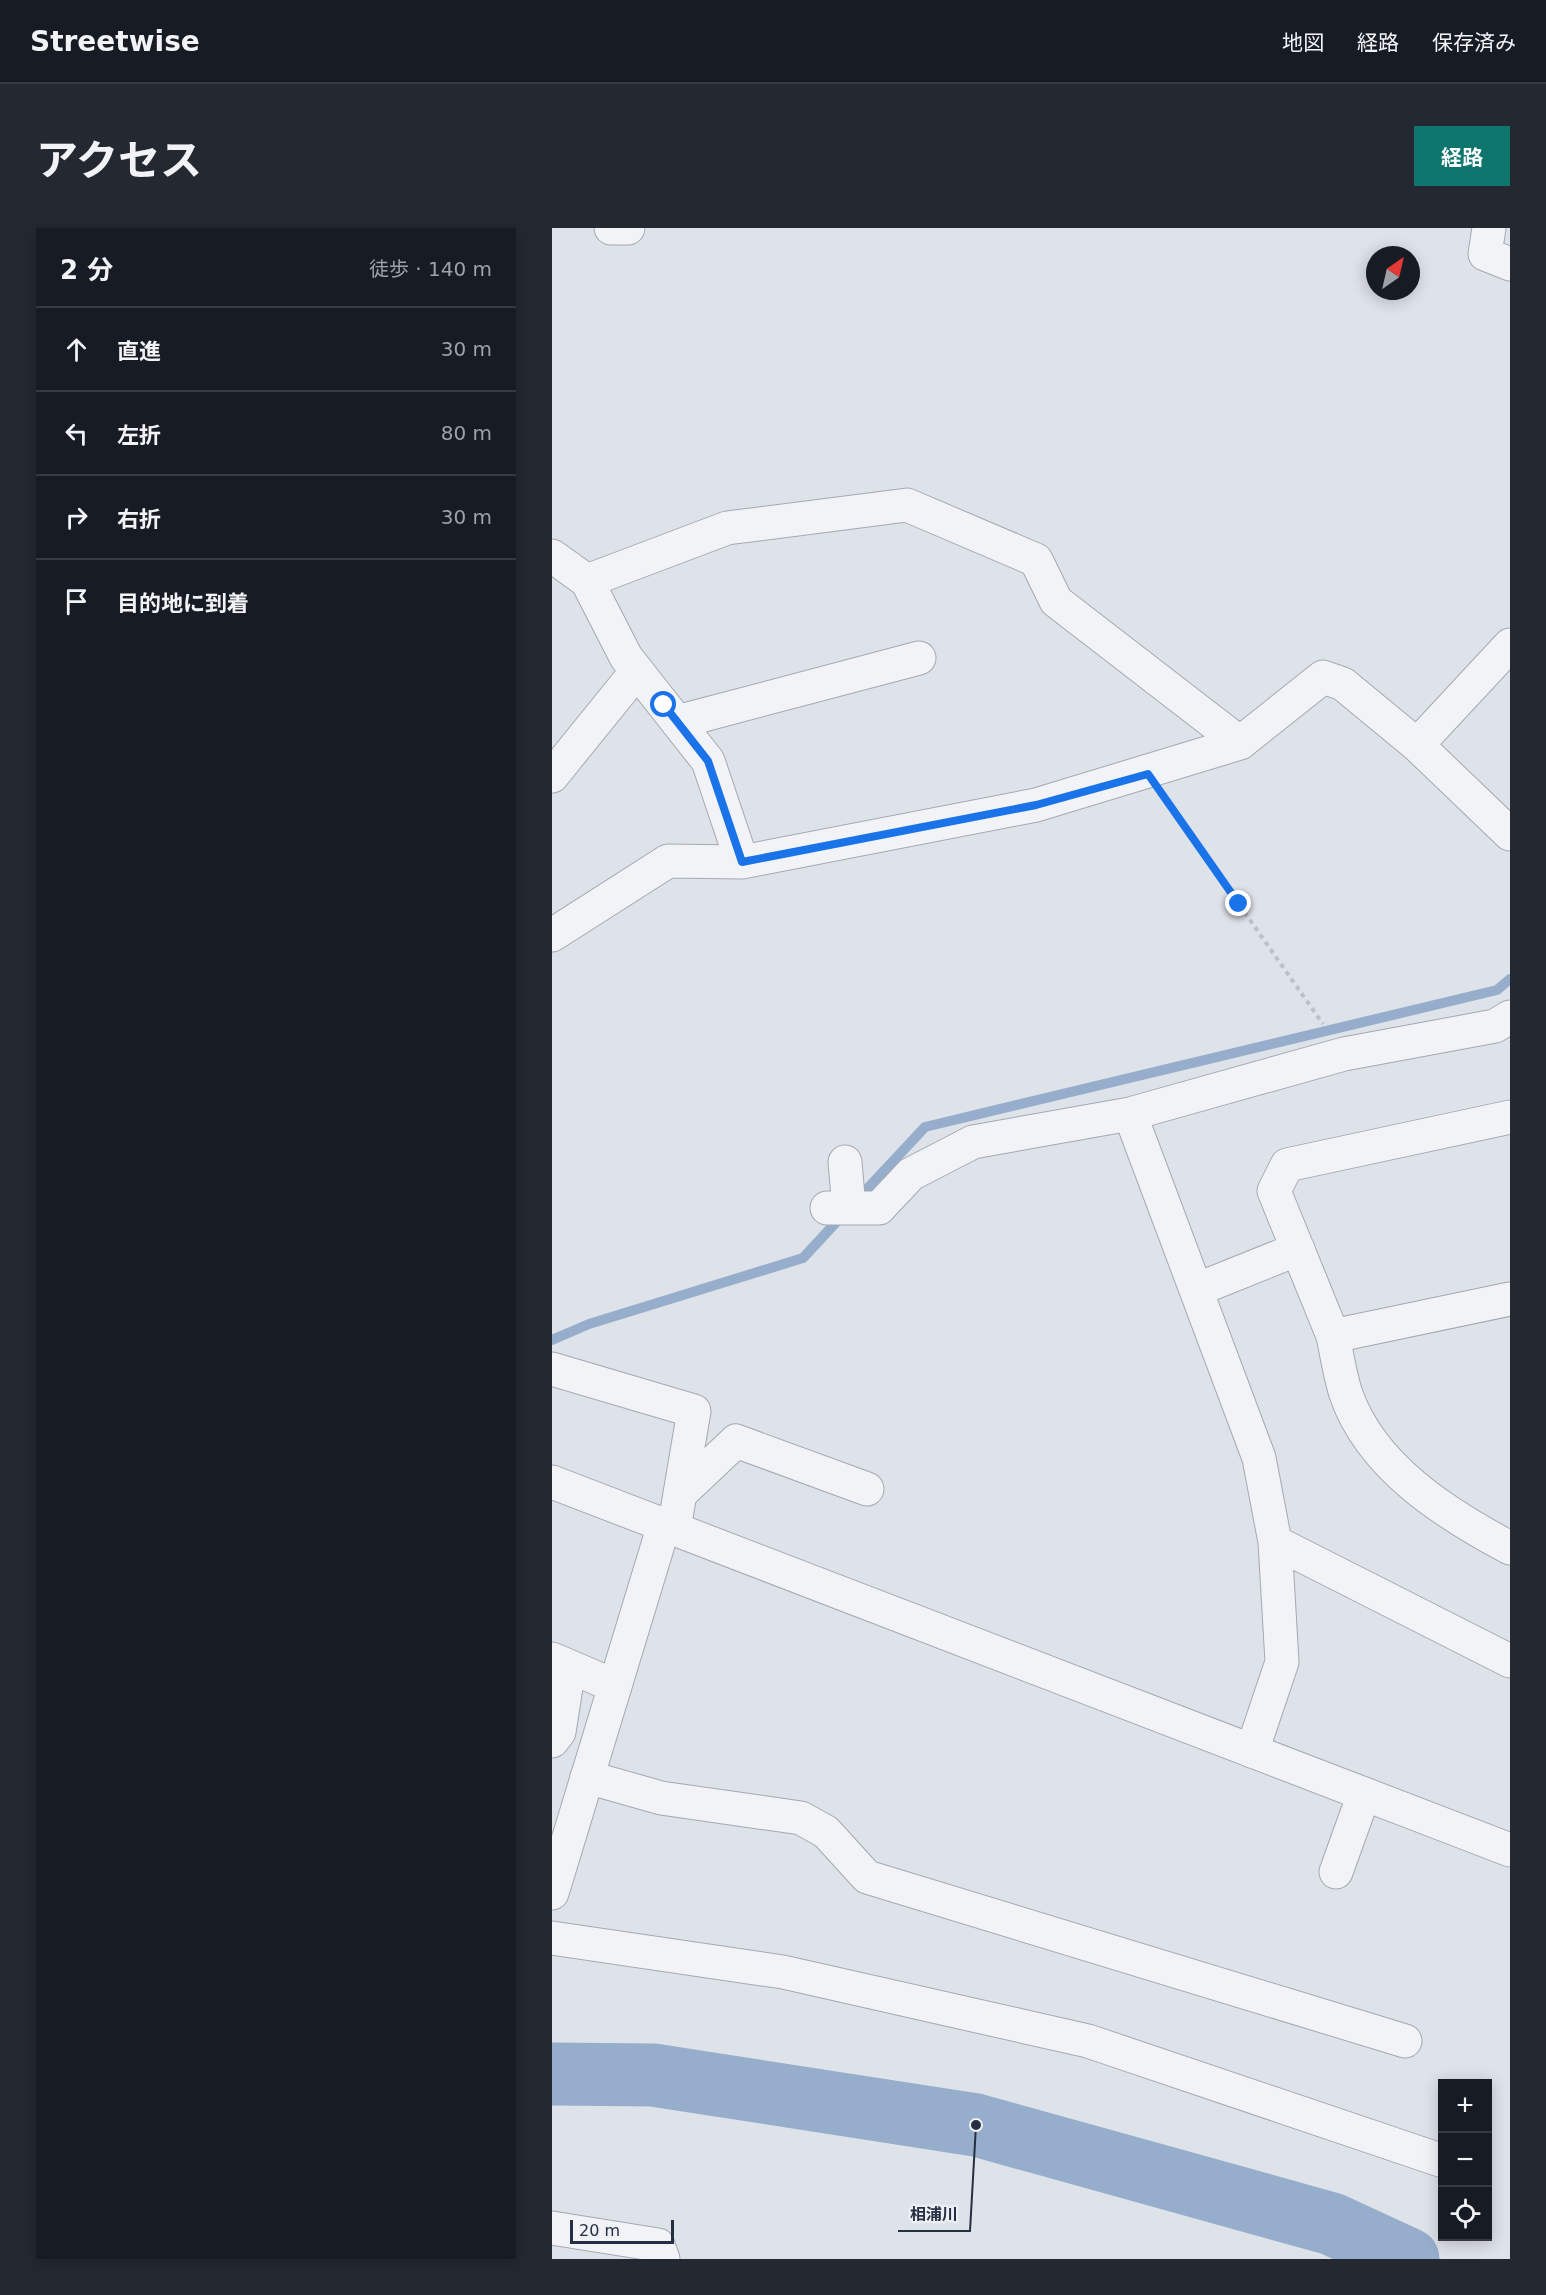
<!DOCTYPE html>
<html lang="ja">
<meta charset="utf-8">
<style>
body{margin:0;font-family:"DejaVu Sans","Noto Sans JP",sans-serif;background:#242831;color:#f1f3f6}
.controls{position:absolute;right:18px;bottom:18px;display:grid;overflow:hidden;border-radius:0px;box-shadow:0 3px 15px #0003}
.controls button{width:54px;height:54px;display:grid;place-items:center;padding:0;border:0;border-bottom:2px solid #363941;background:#171b24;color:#f1f3f6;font:30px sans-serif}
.compass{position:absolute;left:814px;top:18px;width:54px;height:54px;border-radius:50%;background:#171b24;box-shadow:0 3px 15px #0003;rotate:34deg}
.scale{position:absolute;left:18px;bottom:15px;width:104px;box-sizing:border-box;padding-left:6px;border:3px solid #262f41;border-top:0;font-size:16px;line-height:21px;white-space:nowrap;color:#262f41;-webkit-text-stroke:4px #edf1f6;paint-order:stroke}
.stop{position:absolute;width:18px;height:18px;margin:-14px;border:4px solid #1a73e8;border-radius:50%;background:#fff}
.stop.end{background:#1a73e8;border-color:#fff;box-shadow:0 2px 6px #0008}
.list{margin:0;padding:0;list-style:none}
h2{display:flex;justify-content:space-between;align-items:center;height:78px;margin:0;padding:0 24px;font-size:26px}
h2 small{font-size:20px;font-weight:400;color:#9ea1a6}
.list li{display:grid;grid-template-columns:39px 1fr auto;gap:18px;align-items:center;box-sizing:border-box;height:84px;padding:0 24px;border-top:2px solid #363941}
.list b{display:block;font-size:22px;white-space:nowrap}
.list em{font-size:20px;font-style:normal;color:#9ea1a6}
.icon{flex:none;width:33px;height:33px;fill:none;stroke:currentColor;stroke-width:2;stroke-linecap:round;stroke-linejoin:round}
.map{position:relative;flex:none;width:958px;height:2031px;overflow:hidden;border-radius:0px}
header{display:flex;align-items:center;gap:36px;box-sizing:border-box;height:84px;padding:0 30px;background:#171b24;border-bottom:2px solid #363941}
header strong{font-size:28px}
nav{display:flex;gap:33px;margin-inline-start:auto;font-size:21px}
.intro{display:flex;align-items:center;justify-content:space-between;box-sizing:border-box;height:144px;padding:0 36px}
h1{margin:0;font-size:42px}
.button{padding:15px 27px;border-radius:0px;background:#0f766e;color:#fff;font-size:21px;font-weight:700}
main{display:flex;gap:36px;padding:0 36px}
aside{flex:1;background:#171b24;border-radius:0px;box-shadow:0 3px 15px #0003}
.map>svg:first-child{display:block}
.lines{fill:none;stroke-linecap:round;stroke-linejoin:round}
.stream{stroke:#96aecc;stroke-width:10}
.river{stroke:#96aecc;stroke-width:63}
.minor-casing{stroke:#a3a9b3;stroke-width:35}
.tertiary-casing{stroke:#a3a9b3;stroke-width:35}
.path{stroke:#bcc0c8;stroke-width:4;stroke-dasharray:4.5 4.5;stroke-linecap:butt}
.minor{stroke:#f1f3f7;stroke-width:33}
.tertiary{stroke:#f1f3f7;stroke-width:33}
.route{stroke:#1a73e8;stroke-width:8}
.leader{fill:none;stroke:#262f41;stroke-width:2}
.callout-dot{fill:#262f41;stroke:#edf1f6;stroke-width:2}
.callout-label{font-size:16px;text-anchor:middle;font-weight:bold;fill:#262f41;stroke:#edf1f6;stroke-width:4.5;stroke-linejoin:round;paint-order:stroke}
</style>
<header>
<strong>Streetwise</strong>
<nav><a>地図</a><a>経路</a><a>保存済み</a></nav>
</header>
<div class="intro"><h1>アクセス</h1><a class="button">経路</a></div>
<main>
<aside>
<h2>2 分<small>徒歩 · 140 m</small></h2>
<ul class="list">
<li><svg class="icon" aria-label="ahead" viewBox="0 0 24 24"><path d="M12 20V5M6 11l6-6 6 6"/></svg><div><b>直進</b></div><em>30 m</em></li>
<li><svg class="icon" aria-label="left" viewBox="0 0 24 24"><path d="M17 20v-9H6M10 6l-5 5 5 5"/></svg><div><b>左折</b></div><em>80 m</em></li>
<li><svg class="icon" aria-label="right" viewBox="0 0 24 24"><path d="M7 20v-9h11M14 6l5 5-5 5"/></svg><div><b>右折</b></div><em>30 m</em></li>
<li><svg class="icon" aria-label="arrive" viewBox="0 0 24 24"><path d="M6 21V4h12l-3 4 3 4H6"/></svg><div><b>目的地に到着</b></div></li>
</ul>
</aside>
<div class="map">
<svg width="958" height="2031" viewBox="0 0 958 2031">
<rect width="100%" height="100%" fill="#dee2e9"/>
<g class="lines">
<!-- stream -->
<path class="stream" d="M303,974L373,899L945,762L958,751
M0,1112L37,1096L251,1030L290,988"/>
<!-- river -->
<path class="river" d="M0,1846L101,1847L424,1897L780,1996L856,2031"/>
<!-- minor casing -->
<g class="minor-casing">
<path id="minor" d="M59,0H76
M937,0L933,26L958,36
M0,328L35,353
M125,494L367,430
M865,517L958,417
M0,548L85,443
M190,634L156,533L74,429L35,353L175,300L355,277L484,332L504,373L688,515
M0,707L116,633L190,634L484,577L688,515L771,449L791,456L865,517L958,606
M958,889L735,937L722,963L781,1108L958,1071
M293,934L297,980
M275,980H327L359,946L421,914L578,886
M644,1062L746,1021
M781,1108C785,1127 788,1148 794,1166C819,1239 894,1286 958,1320
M0,1141L142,1183L122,1301
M128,1266L184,1213L315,1261
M723,1314L958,1433
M0,1431L63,1458
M0,1437L14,1459L7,1504L0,1513
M700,1523L730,1434L723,1314L707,1230L578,886L792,826L943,798L958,789
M35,1549L109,1570L249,1590L274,1604L315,1649L853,1813
M784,1644L812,1566
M0,1710L231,1744L536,1813L891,1933
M0,2000L106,2017L111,2031"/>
</g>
<!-- tertiary casing -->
<g class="tertiary-casing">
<path id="tertiary" d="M0,1254L958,1622
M0,1665L112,1297"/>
</g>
<!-- path -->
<path class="path" d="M615,574L771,796"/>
<!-- minor -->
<use href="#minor" class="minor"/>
<!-- tertiary -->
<use href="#tertiary" class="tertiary"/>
</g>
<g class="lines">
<!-- route -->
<path class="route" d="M112,477L156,533L190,634L484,577L596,546L687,676"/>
</g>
<!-- callouts -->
<path class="leader" d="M424 1897L418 2003H346"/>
<circle class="callout-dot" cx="424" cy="1897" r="6"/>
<g class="callout-label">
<text x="382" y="1992">相浦川</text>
</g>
</svg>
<div class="controls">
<button>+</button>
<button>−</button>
<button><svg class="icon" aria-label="locate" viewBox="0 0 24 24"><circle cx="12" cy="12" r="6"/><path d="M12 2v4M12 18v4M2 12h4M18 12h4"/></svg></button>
</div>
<svg class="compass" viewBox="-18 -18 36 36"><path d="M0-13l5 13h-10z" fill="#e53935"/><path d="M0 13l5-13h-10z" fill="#9ea1a6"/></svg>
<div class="scale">20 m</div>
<div class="stop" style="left:112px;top:477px"></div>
<div class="stop end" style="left:687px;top:676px"></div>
</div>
</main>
